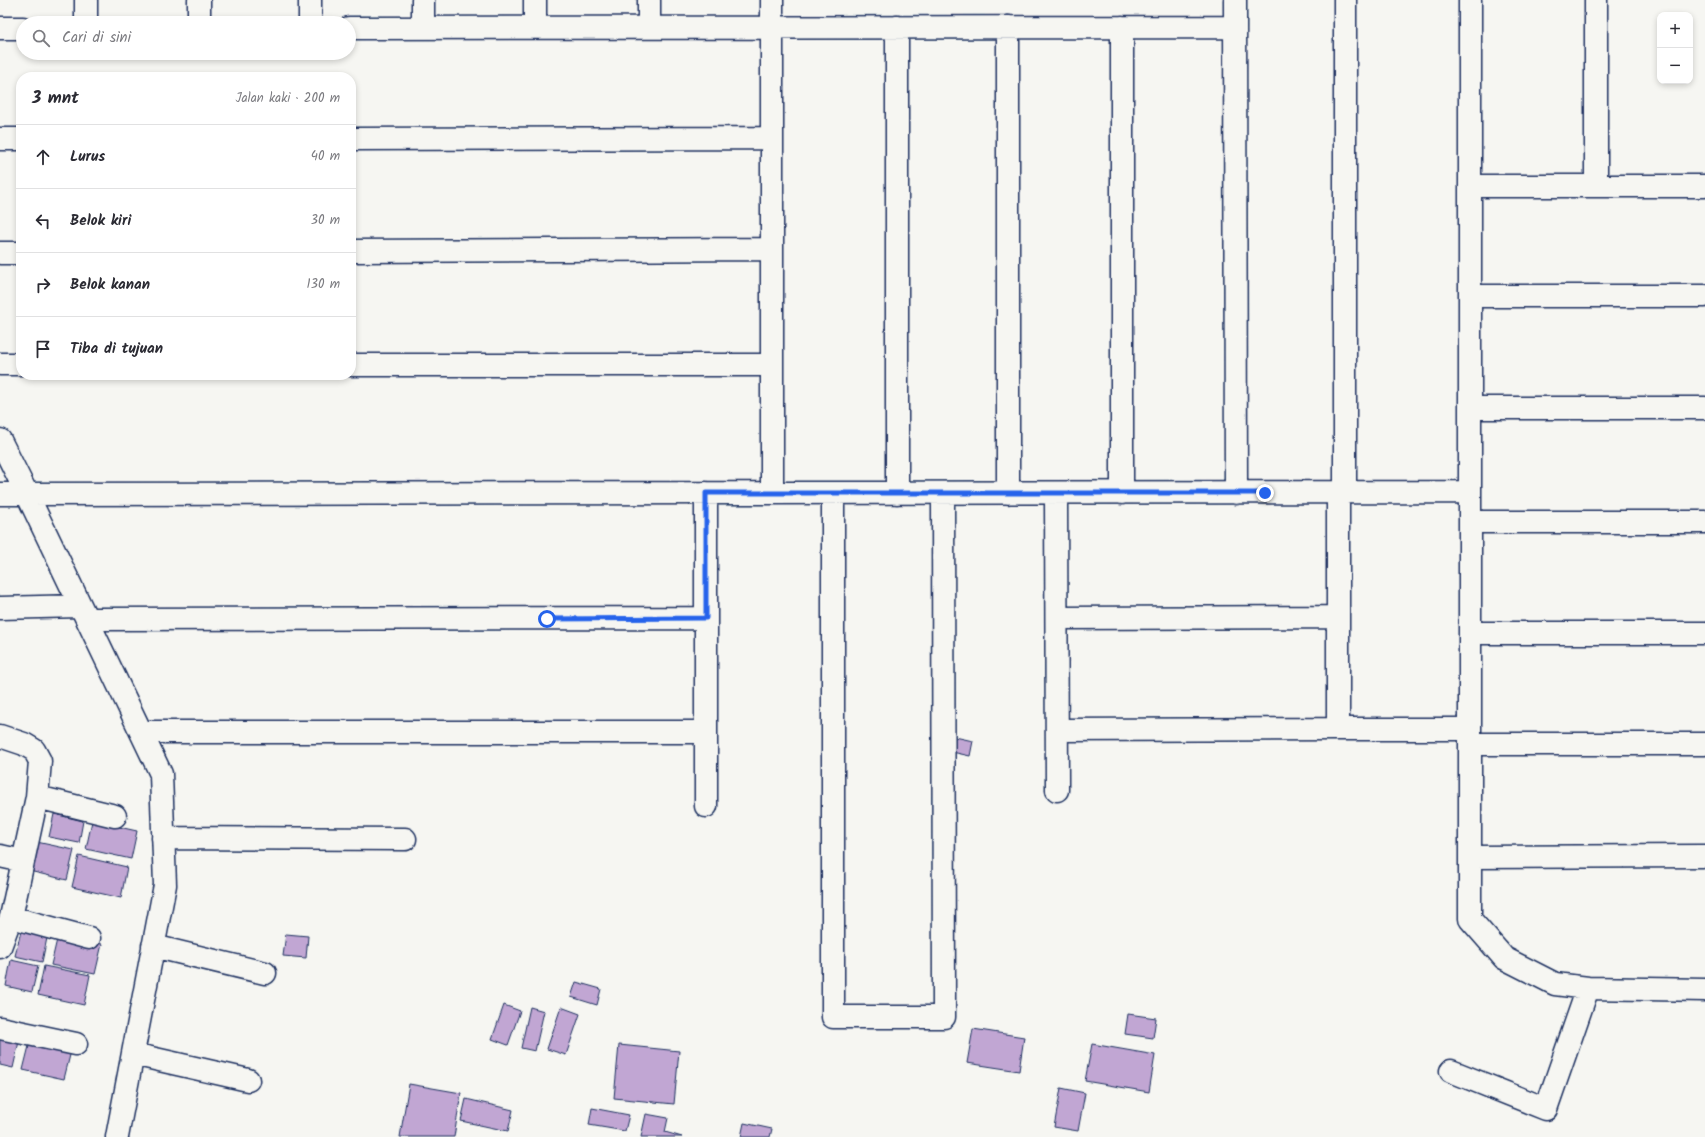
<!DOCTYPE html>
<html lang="id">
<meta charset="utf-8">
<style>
body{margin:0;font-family:Kalam,sans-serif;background:#f7f7f7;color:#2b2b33}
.controls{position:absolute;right:12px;top:12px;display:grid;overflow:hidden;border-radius:8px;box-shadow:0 2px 6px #0003}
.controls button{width:36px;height:36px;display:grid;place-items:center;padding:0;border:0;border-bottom:1px solid #e1e1e2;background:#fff;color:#2b2b33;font:20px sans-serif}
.stop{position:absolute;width:12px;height:12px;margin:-9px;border:3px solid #2563eb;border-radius:50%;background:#fff}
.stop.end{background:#2563eb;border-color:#fff;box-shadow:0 1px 4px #0008}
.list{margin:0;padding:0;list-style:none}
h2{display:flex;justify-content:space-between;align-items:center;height:52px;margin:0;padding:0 16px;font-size:17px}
h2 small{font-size:13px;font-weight:400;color:#7c7c81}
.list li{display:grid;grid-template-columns:26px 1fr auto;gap:12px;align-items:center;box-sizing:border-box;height:64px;padding:0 16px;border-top:1px solid #e1e1e2}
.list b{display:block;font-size:15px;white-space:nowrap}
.list em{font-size:13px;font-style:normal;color:#7c7c81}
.icon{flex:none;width:22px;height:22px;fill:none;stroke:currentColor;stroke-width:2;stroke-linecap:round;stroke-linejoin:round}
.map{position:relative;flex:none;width:1705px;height:1137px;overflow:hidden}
.search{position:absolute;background:#fff;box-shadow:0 2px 6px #0003;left:16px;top:16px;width:340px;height:44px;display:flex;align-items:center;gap:10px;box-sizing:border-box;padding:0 14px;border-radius:22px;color:#7c7c81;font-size:15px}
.panel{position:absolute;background:#fff;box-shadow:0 2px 6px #0003;left:16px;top:72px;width:340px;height:308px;border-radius:16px}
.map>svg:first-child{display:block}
.building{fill:#c1a6d3;stroke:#1b2f5e}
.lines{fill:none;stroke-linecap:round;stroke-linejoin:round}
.minor-casing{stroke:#1b2f5e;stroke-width:25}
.minor{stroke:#f6f6f2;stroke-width:22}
.route{stroke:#2563eb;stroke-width:5}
</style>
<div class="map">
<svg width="1705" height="1137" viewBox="0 0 1705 1137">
<rect width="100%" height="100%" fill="#f6f6f2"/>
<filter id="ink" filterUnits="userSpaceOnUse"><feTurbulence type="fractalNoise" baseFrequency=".025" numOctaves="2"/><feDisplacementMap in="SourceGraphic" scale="8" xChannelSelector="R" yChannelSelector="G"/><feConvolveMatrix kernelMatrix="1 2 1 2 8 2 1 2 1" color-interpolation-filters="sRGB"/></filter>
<g filter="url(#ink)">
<!-- building -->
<path class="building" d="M955,737L973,741L970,756L952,752Z
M54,814L83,821L79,843L49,837Z
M92,821L137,831L131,859L86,849Z
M32,841L74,850L67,880L25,870Z
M79,856L127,867L121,898L72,887Z
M22,927L48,933L42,962L15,956Z
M286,934L308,936L306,958L283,956Z
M58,935L102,944L95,974L51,965Z
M11,960L38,966L32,992L6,986Z
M44,966L90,975L84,1005L38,995Z
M576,982L601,989L597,1005L571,997Z
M504,1005L520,1011L508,1045L492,1039Z
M530,1007L544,1011L535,1051L521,1048Z
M561,1007L580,1014L566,1055L547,1049Z
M1128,1014L1156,1018L1153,1038L1125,1034Z
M973,1029L1024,1037L1019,1071L967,1063Z
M0,1032L20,1037L13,1068L0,1065Z
M30,1042L71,1051L64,1079L23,1070Z
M1092,1044L1155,1055L1149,1092L1085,1081Z
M619,1045L679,1051L674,1104L614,1098Z
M409,1084L461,1093L454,1137H400Z
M1061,1088L1085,1093L1078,1131L1054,1127Z
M466,1099L513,1110L508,1131L461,1121Z
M592,1108L629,1115L625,1131L589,1125Z
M646,1114L668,1118L665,1132L682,1137H641Z
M744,1123L772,1129L770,1137H741Z"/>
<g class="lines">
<!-- minor casing -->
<g class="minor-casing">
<path id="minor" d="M86,0V23
M199,0V23
M310,0V23
M423,0V28
M535,0V27
M649,0V27
M772,0V493
M1235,0L1236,493
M1345,0V493
M1470,0V919L1504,958L1555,984L1588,988L1705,990
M1596,0V186
M897,27V493
M1008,27V493
M1122,27V493
M0,28H23
M349,28L1235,27
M0,139H21
M351,139L772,138
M1470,186H1705
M351,251L772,249
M0,253H21
M1470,296H1705
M0,364H21
M351,365H772
M1470,408H1705
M0,440L27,494L161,774L165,885L117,1137
M833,493V1017H944L943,493
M1056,493L1057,790
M1338,493V729H1470
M0,494L1470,492
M1470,522H1705
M0,608L80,606
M706,618V806
M1057,618L1338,617
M87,619L706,618V493
M1470,633H1705
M1057,730L1338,729
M142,732H706
M0,736L24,744L34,750L40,761L37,797L11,917L0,947
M1470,744H1705
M37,797L115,816
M163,838L405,839
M0,856L23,861
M1470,857L1705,856
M11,917L89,938
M153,946L265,973
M0,1028L76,1044
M133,1054L248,1080
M1451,1071L1546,1109L1588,988"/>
</g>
<!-- minor -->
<use href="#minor" class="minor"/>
</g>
</g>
<g class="lines" filter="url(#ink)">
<!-- route -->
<path class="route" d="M547,619L706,618V493H1265"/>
</g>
</svg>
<div class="controls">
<button>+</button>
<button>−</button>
</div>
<div class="stop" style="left:547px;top:619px"></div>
<div class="stop end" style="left:1265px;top:493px"></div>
<div class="search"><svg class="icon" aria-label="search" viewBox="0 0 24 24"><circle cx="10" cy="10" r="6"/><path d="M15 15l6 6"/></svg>Cari di sini</div>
<section class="panel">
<h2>3 mnt<small>Jalan kaki · 200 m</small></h2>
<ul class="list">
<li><svg class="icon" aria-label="ahead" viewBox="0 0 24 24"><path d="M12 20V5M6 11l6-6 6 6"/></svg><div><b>Lurus</b></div><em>40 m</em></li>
<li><svg class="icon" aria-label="left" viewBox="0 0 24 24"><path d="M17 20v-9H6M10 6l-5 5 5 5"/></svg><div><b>Belok kiri</b></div><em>30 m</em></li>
<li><svg class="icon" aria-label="right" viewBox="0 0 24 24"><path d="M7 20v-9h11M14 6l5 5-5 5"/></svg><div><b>Belok kanan</b></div><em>130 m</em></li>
<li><svg class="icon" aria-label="arrive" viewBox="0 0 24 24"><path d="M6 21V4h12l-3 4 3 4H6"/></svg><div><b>Tiba di tujuan</b></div></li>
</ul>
</section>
</div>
